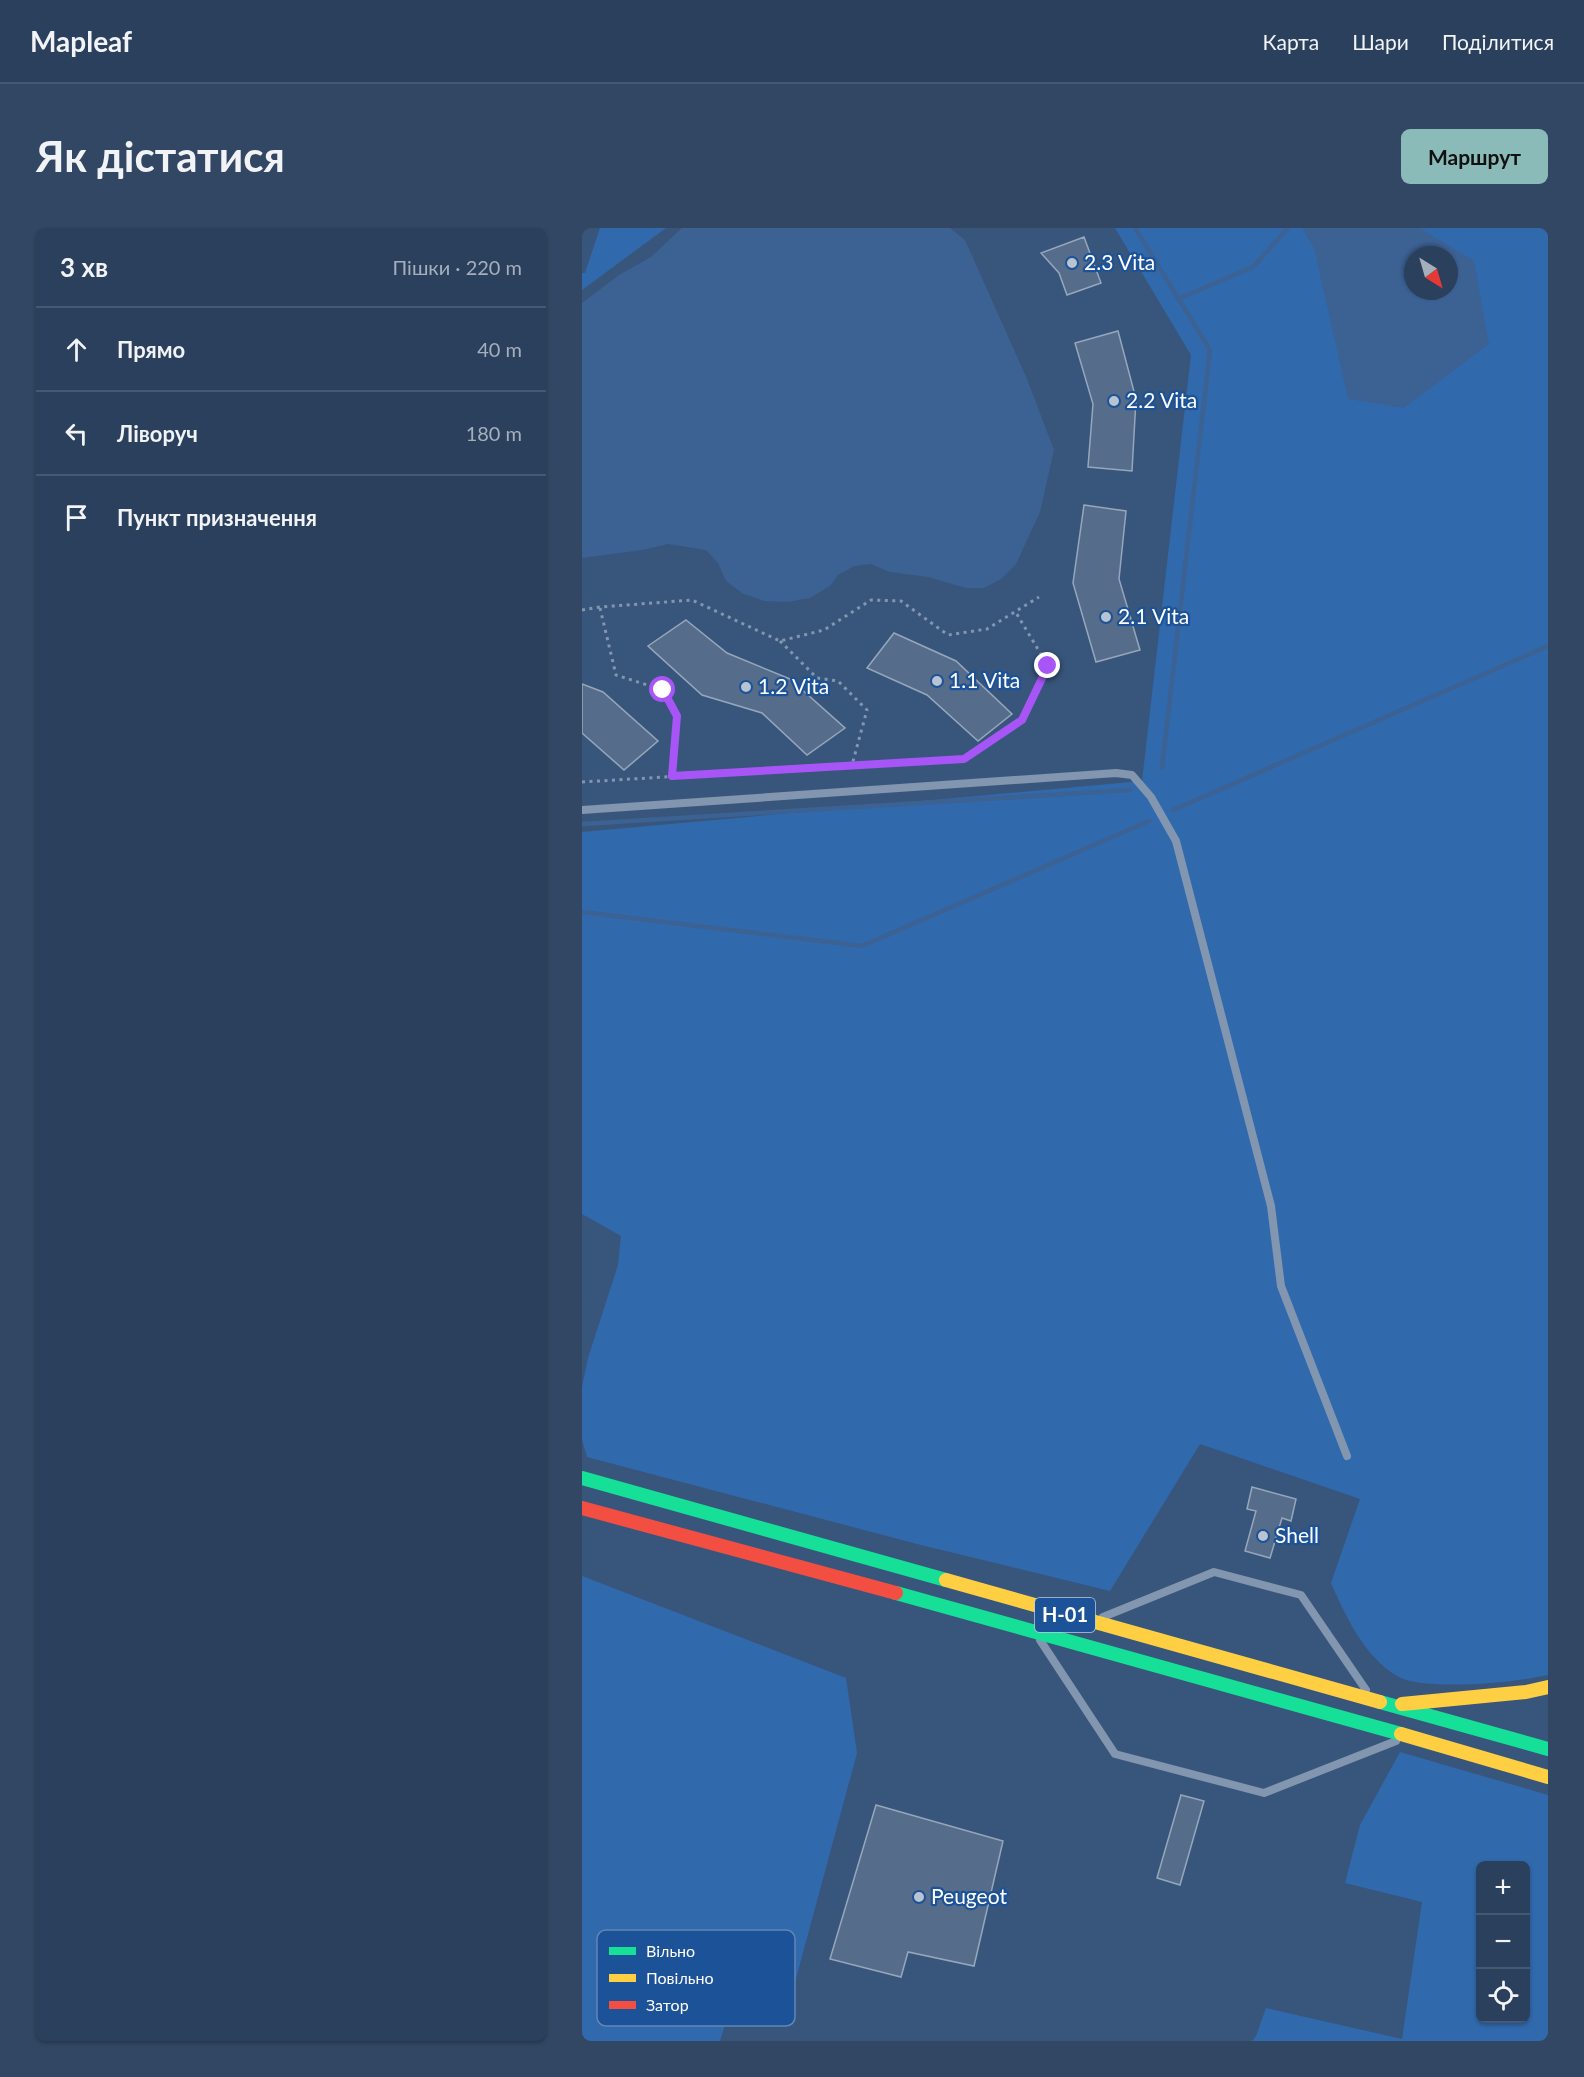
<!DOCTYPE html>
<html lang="uk">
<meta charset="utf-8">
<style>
body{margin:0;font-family:Lato,sans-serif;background:#324763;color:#f1f3f6}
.controls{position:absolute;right:18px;bottom:18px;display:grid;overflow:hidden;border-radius:9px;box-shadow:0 2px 4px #0004}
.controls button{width:54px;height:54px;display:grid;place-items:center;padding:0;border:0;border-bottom:2px solid #465972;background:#2a405d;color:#f1f3f6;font:30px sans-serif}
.compass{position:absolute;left:822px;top:18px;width:54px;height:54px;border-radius:50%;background:#2a405d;box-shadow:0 2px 4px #0004;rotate:143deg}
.stop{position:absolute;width:18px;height:18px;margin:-14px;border:4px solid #a855f7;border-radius:50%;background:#fff}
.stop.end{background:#a855f7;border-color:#fff;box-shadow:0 2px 6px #0008}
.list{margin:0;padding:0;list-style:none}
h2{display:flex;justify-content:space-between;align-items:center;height:78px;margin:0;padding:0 24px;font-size:26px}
h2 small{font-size:20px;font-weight:400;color:#a5afbc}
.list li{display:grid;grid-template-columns:39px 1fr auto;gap:18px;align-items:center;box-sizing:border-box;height:84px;padding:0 24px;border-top:2px solid #465972}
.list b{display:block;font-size:22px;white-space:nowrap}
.list em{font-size:20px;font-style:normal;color:#a5afbc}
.icon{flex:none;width:33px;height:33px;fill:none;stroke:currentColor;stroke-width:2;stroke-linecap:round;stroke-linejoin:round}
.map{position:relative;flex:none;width:966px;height:1813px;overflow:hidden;border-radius:9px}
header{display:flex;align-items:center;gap:36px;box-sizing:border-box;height:84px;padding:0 30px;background:#2a405d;border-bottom:2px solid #465972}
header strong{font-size:28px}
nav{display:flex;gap:33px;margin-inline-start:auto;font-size:21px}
.intro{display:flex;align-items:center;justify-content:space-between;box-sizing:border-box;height:144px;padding:0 36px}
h1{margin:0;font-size:42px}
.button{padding:15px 27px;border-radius:9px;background:#8bbbb9;color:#111;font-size:21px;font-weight:700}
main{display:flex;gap:36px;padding:0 36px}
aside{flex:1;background:#2a405d;border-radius:9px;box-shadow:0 2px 4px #0004}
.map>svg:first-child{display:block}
.green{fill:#3169ad;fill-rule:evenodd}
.water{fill:#3c6193;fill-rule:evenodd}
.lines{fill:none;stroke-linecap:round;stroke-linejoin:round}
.stream{stroke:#3c6193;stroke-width:4.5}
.building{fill:#556d8a;stroke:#96a7bc;stroke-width:1.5}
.path{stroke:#8296af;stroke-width:3;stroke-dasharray:3 4.5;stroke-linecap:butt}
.lane{stroke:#8296af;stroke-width:8}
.fast{stroke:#16e098;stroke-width:14}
.slow{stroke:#ffcf43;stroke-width:14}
.jam{stroke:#f24e42;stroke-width:14}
.route{stroke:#a855f7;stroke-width:8}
.poi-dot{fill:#b9c4d1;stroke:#1c5298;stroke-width:2}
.labels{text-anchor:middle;stroke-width:4.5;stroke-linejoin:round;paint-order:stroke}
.shield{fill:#1c5298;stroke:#bbcbe0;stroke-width:1.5}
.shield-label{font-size:20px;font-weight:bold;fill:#fff}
.poi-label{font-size:21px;fill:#fff;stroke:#1c5298;text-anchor:start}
.key{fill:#1c5298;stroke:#6086b7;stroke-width:1.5}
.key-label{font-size:16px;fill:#fff}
</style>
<header>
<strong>Mapleaf</strong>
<nav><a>Карта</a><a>Шари</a><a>Поділитися</a></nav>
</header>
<div class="intro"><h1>Як дістатися</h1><a class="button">Маршрут</a></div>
<main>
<aside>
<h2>3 хв<small>Пішки · 220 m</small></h2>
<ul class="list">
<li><svg class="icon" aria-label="ahead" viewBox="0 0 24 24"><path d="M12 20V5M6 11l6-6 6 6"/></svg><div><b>Прямо</b></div><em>40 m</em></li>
<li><svg class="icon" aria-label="left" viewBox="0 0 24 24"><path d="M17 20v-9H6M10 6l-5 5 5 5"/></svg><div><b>Ліворуч</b></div><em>180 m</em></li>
<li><svg class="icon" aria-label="arrive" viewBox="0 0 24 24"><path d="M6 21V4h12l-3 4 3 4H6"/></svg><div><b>Пункт призначення</b></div></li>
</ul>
</aside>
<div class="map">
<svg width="966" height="1813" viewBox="0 0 966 1813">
<rect width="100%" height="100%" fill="#38567c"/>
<!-- green -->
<path class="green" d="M18,0H84L0,62V45H3Z
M533,0H966V1447C935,1454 841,1464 815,1448C782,1428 764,1389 749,1355L778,1271L618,1216L528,1363L339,1317L5,1229L0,1211V1159L6,1130L36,1037L39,1008L0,986V604L560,553L609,127ZM831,27H867V63H831Z
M0,1348L264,1450L275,1525L212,1758L145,1790L138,1813H0Z
M818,1524L966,1567V1813H670L674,1808L684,1780L820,1811L840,1674L763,1655L778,1597ZM898,1638H944V1790H898Z"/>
<!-- water -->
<path class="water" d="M100,0H368L383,12L445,151L472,222L458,284L434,336L419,351L402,360H384L346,349L308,344L289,336L272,338L256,347L248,358L228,370L206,374L182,373L160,365L144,353L136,335L124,322L86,316L60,322L0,330V75L37,47L69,29Z
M720,0H838L892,33L907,116L822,180L766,171L732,20ZM831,27H867V63H831Z"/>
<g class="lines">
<!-- stream -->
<path class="stream" d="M553,0L628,122L580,540
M596,71L671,39L706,0
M591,582L966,418
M0,596L548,562
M0,684L280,718L567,593"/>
</g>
<!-- building -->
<path class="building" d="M502,9L519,55L485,67L477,45L459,25Z
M536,103L554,171L550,243L506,239L511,176L493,115Z
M502,277L544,283L537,351L558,422L514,434L491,355Z
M104,392L145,425L208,451L263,500L225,527L180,485L120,467L66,418Z
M312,405L374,433L430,486L396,513L345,467L285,440Z
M0,456L21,464L76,513L42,542L0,505Z
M670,1259L714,1271L709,1293L700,1290L688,1330L663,1323L674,1283L665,1281Z
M599,1567L622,1573L598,1657L575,1650Z
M294,1577L421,1613L392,1738L326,1724L319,1749L248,1731Z"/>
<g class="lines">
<!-- path -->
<path class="path" d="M18,380L34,447L81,462L95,488L90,548
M0,382L18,379L110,372L198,413L242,402L289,372L319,373L366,407L405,401L457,369
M198,413L235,450L256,453L285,482L270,537
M0,554L382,531L440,492L466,438L433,383"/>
<!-- lane -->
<path class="lane" d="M0,582L534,545L550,547L569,569L594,613L689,978L699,1058L765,1228
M521,1389L632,1344L719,1367L784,1462
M458,1412L533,1526L682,1565L814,1513"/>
<!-- fast -->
<path class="fast" d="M0,1250L364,1352
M314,1365L819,1506
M798,1474L966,1521"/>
<!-- slow -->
<path class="slow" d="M364,1352L798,1474
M820,1476L944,1464L966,1459
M819,1506L966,1549"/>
<!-- jam -->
<path class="jam" d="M0,1280L314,1365"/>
</g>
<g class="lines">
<!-- route -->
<path class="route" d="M81,462L95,488L90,548L382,531L440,492L466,438"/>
</g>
<!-- markers -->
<g class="poi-dot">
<circle cx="490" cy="35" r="6"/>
<circle cx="532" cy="173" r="6"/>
<circle cx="524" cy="389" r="6"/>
<circle cx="355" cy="453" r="6"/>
<circle cx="164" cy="459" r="6"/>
<circle cx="681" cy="1308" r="6"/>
<circle cx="337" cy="1669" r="6"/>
</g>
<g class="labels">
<!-- shield labels -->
<rect class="shield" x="453" y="1370" width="60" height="34" rx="4.5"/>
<g class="shield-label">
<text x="483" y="1394">Н-01</text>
</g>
<!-- poi labels -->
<g class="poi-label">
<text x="502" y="42">2.3 Vita</text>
<text x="544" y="180">2.2 Vita</text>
<text x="536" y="396">2.1 Vita</text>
<text x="367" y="460">1.1 Vita</text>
<text x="176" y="466">1.2 Vita</text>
<text x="693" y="1315">Shell</text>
<text x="349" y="1676">Peugeot</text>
</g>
</g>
<!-- legend -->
<rect x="15" y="1702" width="198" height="96" rx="9" class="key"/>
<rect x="27" y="1719" width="27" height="8" fill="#16e098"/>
<rect x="27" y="1746" width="27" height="8" fill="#ffcf43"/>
<rect x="27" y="1773" width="27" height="8" fill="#f24e42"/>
<g class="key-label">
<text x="64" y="1729">Вільно</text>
<text x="64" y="1756">Повільно</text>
<text x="64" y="1783">Затор</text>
</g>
</svg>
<div class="controls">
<button>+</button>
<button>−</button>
<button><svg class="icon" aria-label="locate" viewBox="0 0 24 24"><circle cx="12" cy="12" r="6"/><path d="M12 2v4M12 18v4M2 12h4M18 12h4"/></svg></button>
</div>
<svg class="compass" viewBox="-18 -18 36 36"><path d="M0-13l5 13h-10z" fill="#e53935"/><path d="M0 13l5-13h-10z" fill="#a5afbc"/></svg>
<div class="stop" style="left:81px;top:462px"></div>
<div class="stop end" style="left:466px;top:438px"></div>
</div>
</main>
